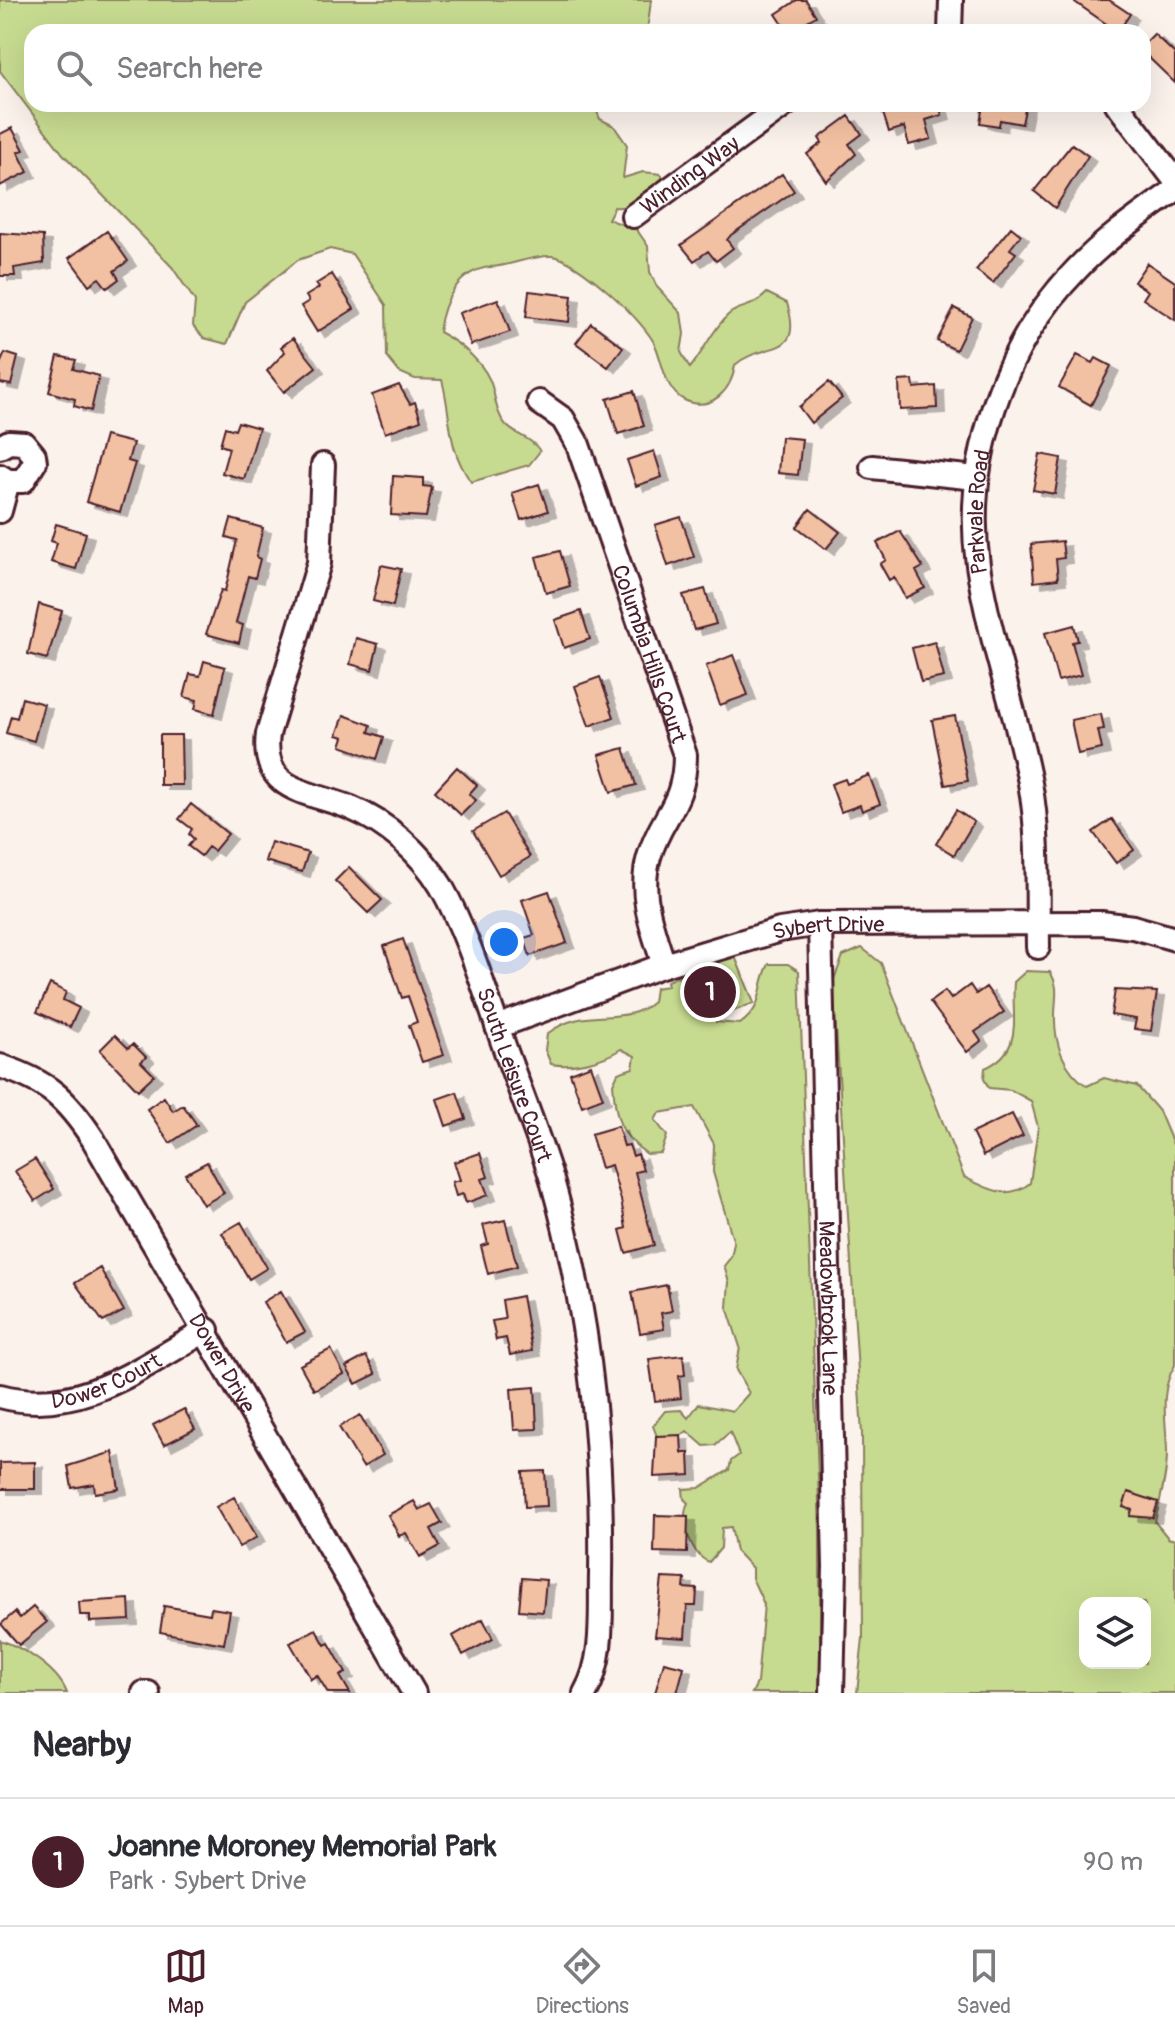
<!DOCTYPE html>
<meta charset="utf-8">
<style>
body{margin:0;font-family:Pangolin,sans-serif;background:#f7f7f7;color:#2b2b33}
.controls{position:absolute;right:24px;bottom:24px;display:grid;overflow:hidden;border-radius:16px;box-shadow:0 8px 32px #0002}
.controls button{width:72px;height:72px;display:grid;place-items:center;padding:0;border:0;border-bottom:2px solid #e1e1e2;background:#fff;color:#2b2b33;font:40px sans-serif}
.you{position:absolute;left:504px;top:942px;width:28px;height:28px;margin:-20px;border:6px solid #fff;border-radius:50%;background:#1a73e8;box-shadow:0 0 0 12px #1a73e833}
.badge{display:grid;place-items:center;width:52px;height:52px;border-radius:50%;background:#4a1f2b;color:#fff;font-size:26px;font-weight:700}
.pin{position:absolute;translate:-50% -50%;border:4px solid #fff;box-shadow:0 2px 8px #0006}
.list{margin:0;padding:0;list-style:none}
h2{display:flex;justify-content:space-between;align-items:center;height:104px;margin:0;padding:0 32px;font-size:34px}
h2 small{font-size:26px;font-weight:400;color:#7c7c81}
.list li{display:grid;grid-template-columns:52px 1fr auto;gap:24px;align-items:center;box-sizing:border-box;height:128px;padding:0 32px;border-top:2px solid #e1e1e2}
.list b{display:block;font-size:30px;white-space:nowrap}
.list p{margin:0;font-size:26px;white-space:nowrap;color:#7c7c81}
.list em{font-size:26px;font-style:normal;color:#7c7c81}
.icon{flex:none;width:44px;height:44px;fill:none;stroke:currentColor;stroke-width:2;stroke-linecap:round;stroke-linejoin:round}
.map{position:relative;flex:none;width:1175px;height:1693px;overflow:hidden}
.search{position:absolute;background:#fff;box-shadow:0 8px 32px #0002;left:24px;right:24px;top:24px;height:88px;display:flex;align-items:center;gap:20px;box-sizing:border-box;padding:0 28px;border-radius:24px;color:#7c7c81;font-size:30px}
.sheet{height:232px;background:#fff}
nav{display:flex;justify-content:space-around;align-items:center;box-sizing:border-box;height:112px;border-top:2px solid #e1e1e2;background:#fff;font-size:22px;color:#7c7c81}
nav a{display:grid;justify-items:center;gap:4px}
nav .on{color:#4a1f2b}
.map>svg:first-child{display:block}
.green{fill:#c7db90;stroke:#887d5e;stroke-width:2;fill-rule:evenodd}
.building{fill:#f2c0a2;stroke:#4a1f2b;stroke-width:2;filter:url(#shadow)}
.lines{fill:none;stroke-linecap:round;stroke-linejoin:round}
.minor-casing{stroke:#4a1f2b;stroke-width:28}
.minor{stroke:#fff;stroke-width:22}
.labels{text-anchor:middle;stroke-width:7;stroke-linejoin:round;paint-order:stroke}
.street-label{font-size:22px;fill:#4a1f2b;stroke:#fff}
</style>
<div class="map">
<svg width="1175" height="1693" viewBox="0 0 1175 1693">
<defs>
<filter id="shadow"><feDropShadow dx="8" dy="5" stdDeviation="0" flood-color="#0004"/></filter>
</defs>
<rect width="100%" height="100%" fill="#fcf2ec"/>
<filter id="ink" filterUnits="userSpaceOnUse"><feTurbulence type="fractalNoise" baseFrequency=".0125" numOctaves="2"/><feDisplacementMap in="SourceGraphic" scale="16" xChannelSelector="R" yChannelSelector="G"/><feConvolveMatrix kernelMatrix="1 2 1 2 8 2 1 2 1" color-interpolation-filters="sRGB"/></filter>
<g filter="url(#ink)">
<!-- green -->
<path class="green" d="M0,0H651L647,32H32V104H594L600,119L614,126L627,145L623,178L643,172L661,174L665,183C651,195 633,209 614,207L608,219L637,230L648,246L650,272L657,287L681,313L684,334L681,352L690,368C704,351 712,330 728,315C739,305 752,309 767,293L787,303C805,361 763,340 735,365C732,389 712,413 684,400C665,390 663,364 656,347C648,324 577,258 552,256C532,255 511,266 491,267C458,270 443,301 439,332C460,343 488,365 493,390C496,402 497,415 506,425C516,436 531,437 540,451L529,465L471,482C445,444 453,421 442,380L415,379L399,372L387,357L386,305L352,254L330,249L298,260L245,302L227,344L204,338L193,326L195,301L172,267L63,154L0,71Z
M862,948L881,963L964,1177C988,1189 1008,1201 1030,1183L1038,1127L1031,1101L1011,1090L989,1088L984,1079L985,1068C1025,1050 1011,1018 1014,982L1026,971L1050,972C1060,988 1055,997 1055,1015C1054,1044 1064,1070 1087,1086L1104,1078L1137,1086L1159,1111L1175,1149V1365C1158,1393 1167,1422 1167,1453C1167,1476 1160,1499 1155,1522L1168,1538L1175,1540V1693H857L863,1638L862,1434L833,982L843,956ZM1085,1603H1145V1663H1085Z
M734,954L754,1003L713,1019L716,1022L740,1024C766,1005 756,989 769,964H788L799,971L820,1530V1693H752L757,1683L764,1604L752,1578V1568L736,1551L731,1527L722,1528L721,1548L709,1562C691,1556 679,1519 688,1503L684,1499L683,1489L699,1488L729,1470L731,1461L739,1455L730,1432L715,1445L704,1446L687,1431L678,1438L658,1439L653,1426L665,1411L681,1410L688,1418L699,1404L733,1411L749,1393L736,1370L740,1347L727,1307L729,1282L724,1266L731,1257L734,1243L713,1172L714,1144L694,1107L659,1113L655,1120L667,1136L661,1153L647,1154C617,1133 616,1116 613,1084L618,1073L633,1068L635,1056L621,1049C602,1061 573,1068 551,1064L545,1050L547,1034C587,1003 622,1029 653,1002L655,988L668,986L667,981Z
M0,1640C24,1648 58,1669 67,1693H0Z"/>
<!-- building -->
<path class="building" d="M797,0H806L816,16L788,32L776,14Z
M1072,0H1109L1130,14L1118,32Z
M1154,34L1175,54V83L1143,52V45Z
M904,104H939L942,115L926,120L931,139L909,145L904,127L889,132L882,110Z
M983,104H1026L1022,124L1000,120L999,126L980,123Z
M849,116L862,134L849,144L856,154L826,181L807,154L822,143L819,138Z
M12,128L24,150L18,152L28,172L0,186V134Z
M1072,144L1088,156L1055,208L1034,191Z
M782,174L794,191L731,235L727,240L733,248L716,261L708,251L694,261L681,245Z
M1011,227L1021,235L1010,249L1016,253L993,283L976,270Z
M107,231L128,261L114,271L119,279L107,288L99,278L89,285L69,258Z
M0,233L43,236L44,263L14,268L15,276H0Z
M1147,263L1175,282V320L1143,299L1148,291L1134,282Z
M332,274L354,309L317,332L301,306L309,301L306,296L319,288L316,284Z
M529,291L572,296L569,322L526,317Z
M498,299L510,332L471,345L459,313Z
M954,308L972,317L956,350L937,341Z
M591,323L623,347L608,367L576,343Z
M293,338L316,367L284,392L267,371L285,352L281,347Z
M5,353L18,357L11,385L0,383V364Z
M1077,355L1093,363L1096,358L1111,366L1091,405L1059,387Z
M58,356L76,360L73,369L99,376L91,411L74,406L75,399L49,392Z
M913,380L914,388L936,386L937,408L900,410L899,381Z
M829,382L842,398L811,423L799,407Z
M399,385L410,404L415,402L421,420L385,433L372,395Z
M634,391L644,426L618,434L607,399Z
M238,422L259,428L244,479L222,473L229,448L220,445L225,427L235,430Z
M105,436L133,443L128,461L135,463L120,512L86,502Z
M781,437L802,439L798,475L778,473Z
M654,451L662,477L636,486L627,460Z
M1040,454L1061,458L1055,494L1033,490Z
M393,476L423,478V486L432,487L426,517L391,515Z
M539,484L548,511L521,520L512,493Z
M810,509L840,532L826,549L797,527Z
M681,517L694,557L668,566L655,525Z
M231,519L263,528L256,557L260,559L255,578L248,576L236,623L243,625L239,643L206,634L221,590L225,591L237,540L226,537Z
M56,524L86,533L76,569L51,562L57,543L51,541Z
M900,531L923,567L916,571L925,588L905,598L894,577L889,580L880,564L886,560L877,543Z
M1062,541L1064,558L1056,559L1058,579L1034,582L1031,544Z
M560,551L570,586L546,593L536,557Z
M381,565L401,569L393,606L373,601Z
M705,589L716,624L694,630L683,595Z
M39,604L62,611L47,659L28,654Z
M581,611L590,639L564,648L555,620Z
M1074,625L1078,641L1072,642L1081,675L1058,681L1045,633Z
M356,638L378,644L372,670L350,664Z
M935,642L944,677L921,682L912,648Z
M733,655L748,695L720,705L706,666Z
M204,661L225,667L214,714L195,709L197,700L184,697L190,674L200,676Z
M600,677L614,717L589,726L575,686Z
M22,698L44,704L34,741L6,733L11,716L17,718Z
M1101,714L1104,729L1098,730L1102,749L1078,754L1071,720Z
M344,715L371,725L369,732L384,737L377,759L341,746L344,737L337,735Z
M955,716L968,781L945,785L932,720Z
M160,735H181L182,785H160Z
M624,748L636,785L611,792L599,755Z
M457,767L477,785L469,794L476,800L461,815L435,791Z
M869,775L880,804L862,811L860,805L841,812L831,784L845,779L847,784Z
M191,804L228,834L214,851L208,847L201,856L188,846L194,839L189,834L192,829L179,819Z
M956,810L974,822L954,855L936,844Z
M504,813L530,857L499,875L473,831Z
M1112,819L1134,850L1116,863L1093,832Z
M271,842L308,853L302,872L265,861Z
M349,867L382,900L368,913L335,881Z
M549,891L567,943L530,956L524,938L534,935L522,900Z
M403,939L444,1055L422,1062L409,1025L417,1022L408,996L402,998L384,946Z
M50,984L66,992L63,1000L79,1008L70,1027L37,1012Z
M970,985L976,994L986,987L1004,1012L975,1032L981,1041L967,1052L930,1002L945,991L951,999Z
M1115,990L1157,992L1151,1031L1134,1029L1136,1019L1111,1015Z
M115,1035L128,1048L133,1044L146,1057L141,1062L154,1075L138,1090L100,1050Z
M591,1065L603,1098L582,1106L570,1073Z
M457,1092L466,1119L446,1126L437,1099Z
M164,1097L173,1111L183,1105L197,1125L170,1143L147,1109Z
M1012,1114L1023,1136L983,1156L972,1133Z
M618,1126L624,1146L629,1145L633,1156L638,1154L643,1170L635,1172L654,1245L626,1253L620,1230L626,1228L621,1200L611,1165L601,1168L591,1134Z
M480,1153L488,1177L482,1179L488,1195L466,1203L463,1194L456,1196L452,1182L460,1180L454,1162Z
M35,1159L54,1189L35,1201L15,1171Z
M207,1162L224,1193L203,1205L185,1174Z
M505,1220L517,1266L488,1274L481,1246L488,1244L483,1225Z
M241,1222L267,1268L249,1279L222,1233Z
M100,1268L124,1311L103,1322L75,1283Z
M667,1285L672,1311L661,1313L664,1329L640,1333L632,1292Z
M281,1291L305,1332L286,1342L263,1302Z
M522,1296L532,1351L510,1355L506,1338L496,1340L492,1321L505,1319L502,1300Z
M331,1349L344,1374L314,1390L300,1365Z
M683,1355L685,1375L679,1376L681,1398L655,1401L649,1359Z
M366,1356L376,1374L356,1384L346,1367Z
M535,1387L537,1429L514,1430L511,1389Z
M184,1409L195,1429L164,1445L153,1425Z
M360,1415L383,1455L363,1467L339,1427Z
M681,1435L682,1453H689L690,1475L654,1477L656,1436Z
M113,1452L119,1489L95,1493L94,1484L72,1488L68,1466Z
M35,1462V1489H0V1463Z
M545,1471L547,1506L525,1507L523,1472Z
M1128,1492L1158,1502L1153,1518L1130,1516L1132,1510L1123,1507Z
M234,1497L257,1537L239,1547L216,1507Z
M414,1501L419,1510L431,1504L442,1523L431,1529L440,1546L420,1557L406,1533L399,1536L388,1515Z
M655,1515L688,1516L687,1553L654,1552Z
M522,1578L546,1580L543,1612L519,1610Z
M662,1578L685,1579L684,1588L697,1589L696,1606H687L685,1638L655,1636Z
M129,1599L130,1620L90,1622V1615H80L79,1602Z
M164,1606L210,1614L211,1608L230,1611L224,1644L160,1632Z
M33,1607L47,1622L19,1645L1,1624L15,1612L20,1618Z
M483,1619L493,1639L463,1655L453,1636Z
M316,1629L325,1645L329,1643L346,1673L340,1676L350,1693H328L317,1675L311,1679L290,1643Z
M664,1662L684,1667L677,1693H655Z"/>
<g class="lines">
<!-- minor casing -->
<g class="minor-casing">
<g id="minor">
<path d="M950,32L951,0"/>
<path d="M1117,104L1175,180"/>
<path id="s1" d="M633,216L786,104"/>
<path id="s2" d="M539,402L563,419L578,445L685,755C685,806 661,815 649,857C638,894 653,931 664,965"/>
<path d="M0,447L9,442L24,443L34,455L35,462L23,481H8L0,476"/>
<path id="s3" d="M323,465L319,563L268,734C260,793 310,791 351,808C387,823 421,853 441,886C468,934 485,992 503,1043C519,1089 538,1134 552,1180C588,1309 603,1441 601,1575C600,1612 605,1659 585,1693"/>
<path d="M872,467L976,478"/>
<path d="M0,511L8,481"/>
<path id="s4" d="M820,924L835,1567L832,1693"/>
<path id="s5" d="M1038,947C1037,892 1040,837 1030,783C1016,710 989,639 978,565C963,462 1003,345 1076,270C1105,239 1140,215 1175,190"/>
<path id="s6" d="M497,1027L664,965L780,930L820,924L1101,923L1133,927L1175,939"/>
<path id="s7" d="M0,1066C47,1081 66,1098 93,1139L414,1693"/>
<path id="s8" d="M0,1396C79,1417 141,1367 207,1330"/>
<path d="M144,1693H148"/>
</g>
</g>
<!-- minor -->
<use href="#minor" class="minor"/>
</g>
</g>
<g class="labels">
<!-- street labels -->
<g class="street-label">
<text dy="8" stroke="none"><textPath href="#s1" startOffset="70">Winding Way</textPath></text>
<text dy="8" stroke="none"><textPath href="#s5" startOffset="442">Parkvale Road</textPath></text>
<text dy="8" stroke="none"><textPath href="#s2" startOffset="280">Columbia Hills Court</textPath></text>
<text dy="8" stroke="none"><textPath href="#s6" startOffset="348">Sybert Drive</textPath></text>
<text dy="8" stroke="none"><textPath href="#s3" startOffset="726">South Leisure Court</textPath></text>
<text dy="8" stroke="none"><textPath href="#s4" startOffset="384">Meadowbrook Lane</textPath></text>
<text dy="8" stroke="none"><textPath href="#s7" startOffset="380">Dower Drive</textPath></text>
<text dy="8" stroke="none"><textPath href="#s8" startOffset="110">Dower Court</textPath></text>
</g>
</g>
</svg>
<div class="controls">
<button><svg class="icon" aria-label="layers" viewBox="0 0 24 24"><path d="M12 4l9 5-9 5-9-5zM3 14l9 5 9-5"/></svg></button>
</div>
<div class="you"></div>
<div class="pin badge" style="left:710px;top:992px">1</div>
<div class="search"><svg class="icon" aria-label="search" viewBox="0 0 24 24"><circle cx="10" cy="10" r="6"/><path d="M15 15l6 6"/></svg>Search here</div>
</div>
<section class="sheet">
<h2>Nearby<small></small></h2>
<ul class="list">
<li><span class="badge">1</span><div><b>Joanne Moroney Memorial Park</b><p>Park · Sybert Drive</p></div><em>90 m</em></li>
</ul>
</section>
<nav>
<a class="on"><svg class="icon" aria-label="map" viewBox="0 0 24 24"><path d="M3 6l6-2 6 2 6-2v14l-6 2-6-2-6 2zM9 4v14M15 6v14"/></svg>Map</a>
<a><svg class="icon" aria-label="directions" viewBox="0 0 24 24"><path d="M12 3l9 9-9 9-9-9zM9 14v-3h6M13 9l2 2-2 2"/></svg>Directions</a>
<a><svg class="icon" aria-label="saved" viewBox="0 0 24 24"><path d="M7 4h10v16l-5-4-5 4z"/></svg>Saved</a>
</nav>
